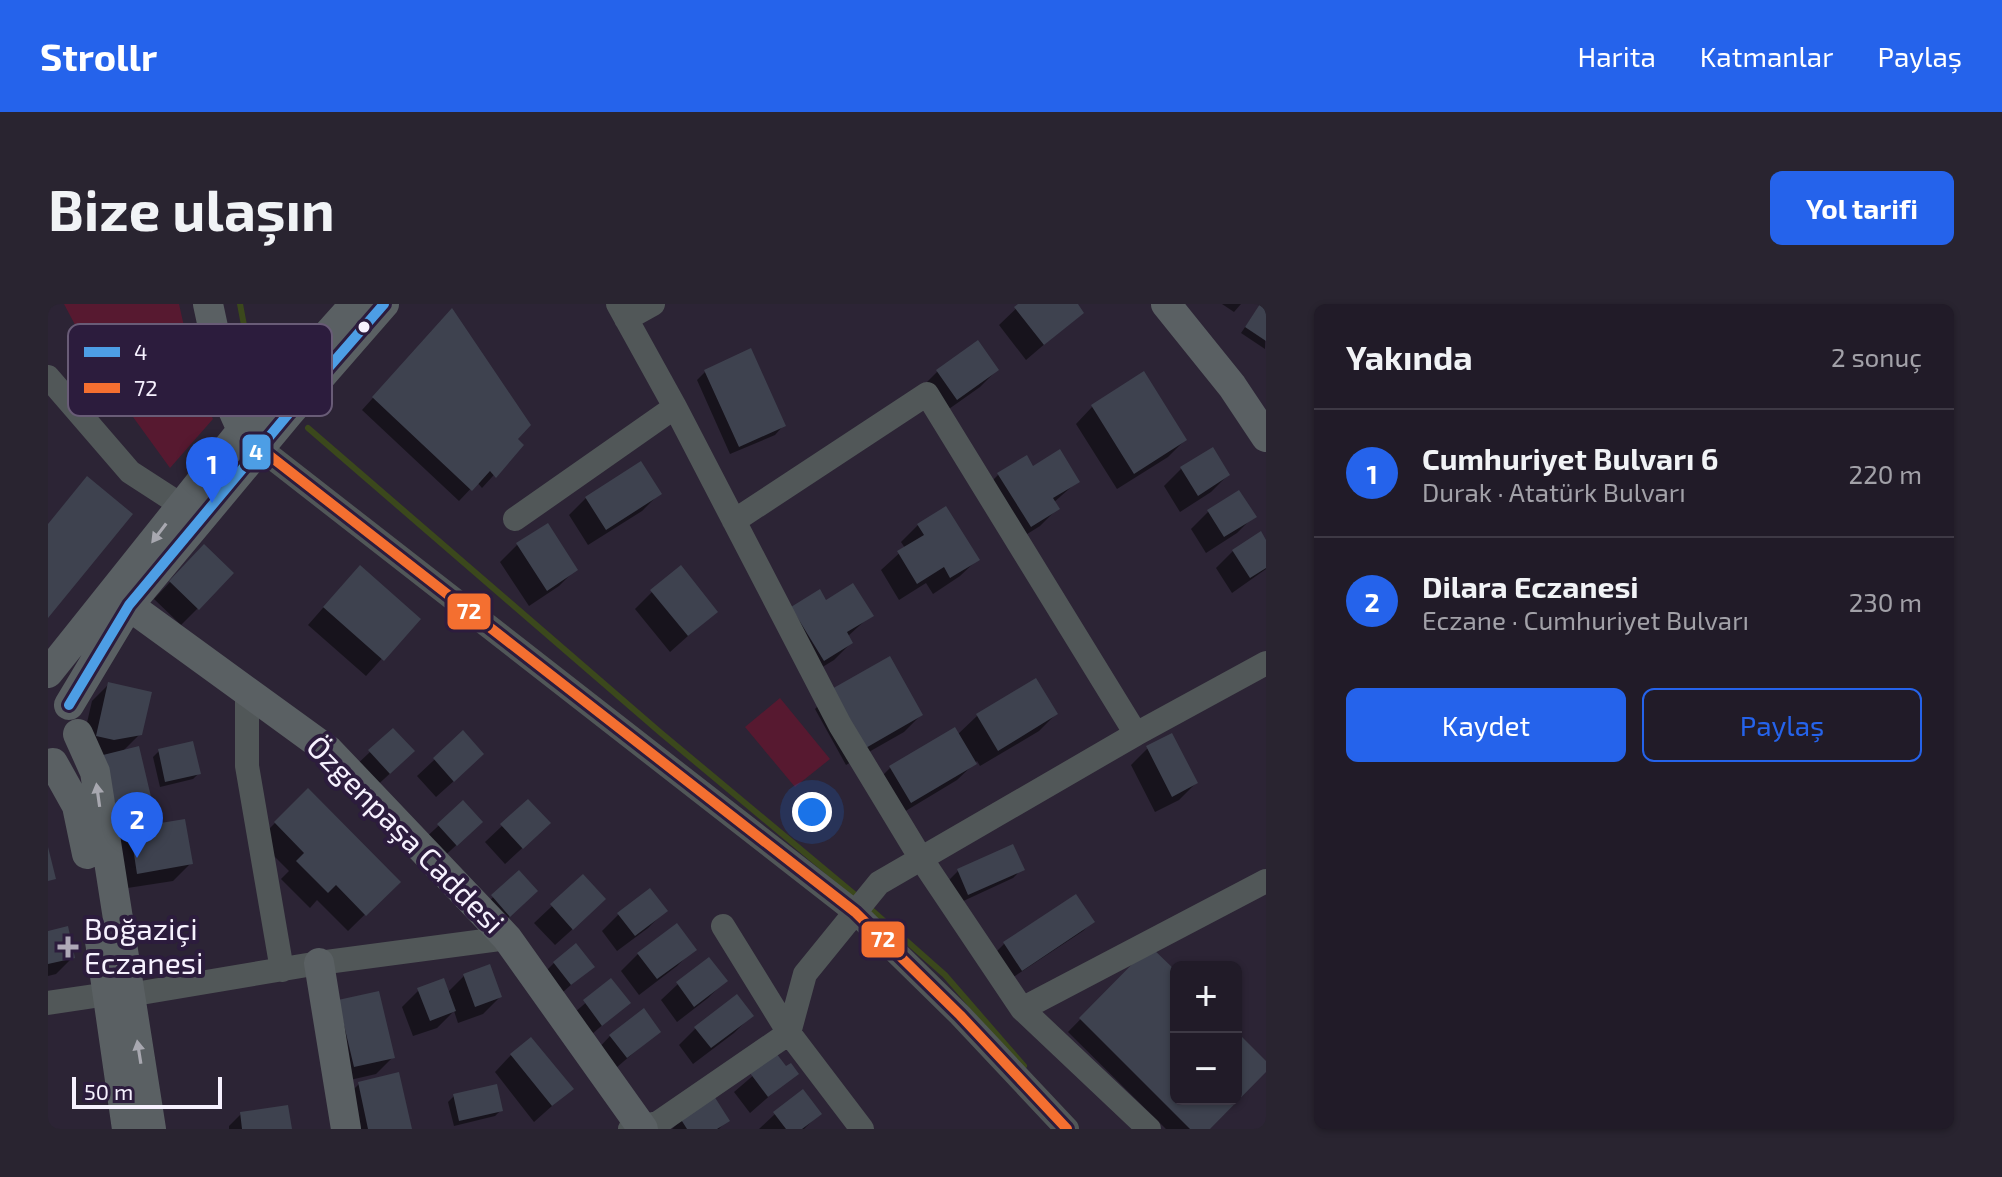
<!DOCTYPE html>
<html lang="tr">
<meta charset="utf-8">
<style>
body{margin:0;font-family:"Exo 2",sans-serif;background:#292430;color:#f1f3f6}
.controls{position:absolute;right:24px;bottom:24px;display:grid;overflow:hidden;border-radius:12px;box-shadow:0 2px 6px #0004}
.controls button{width:72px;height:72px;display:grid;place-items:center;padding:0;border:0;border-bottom:2px solid #3e3945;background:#211b28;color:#f1f3f6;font:40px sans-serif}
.scale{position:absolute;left:24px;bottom:20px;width:150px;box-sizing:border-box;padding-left:8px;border:4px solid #f6f1fe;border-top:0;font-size:22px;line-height:28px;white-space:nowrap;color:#f6f1fe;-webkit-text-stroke:6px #2c1c3d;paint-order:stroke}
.you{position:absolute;left:764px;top:508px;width:28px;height:28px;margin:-20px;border:6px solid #fff;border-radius:50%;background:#1a73e8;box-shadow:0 0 0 12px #1a73e833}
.badge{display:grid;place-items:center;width:52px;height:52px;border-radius:50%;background:#2563eb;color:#fff;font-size:26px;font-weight:700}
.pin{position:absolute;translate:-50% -66px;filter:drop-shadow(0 2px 4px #0008)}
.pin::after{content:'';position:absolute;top:42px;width:28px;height:24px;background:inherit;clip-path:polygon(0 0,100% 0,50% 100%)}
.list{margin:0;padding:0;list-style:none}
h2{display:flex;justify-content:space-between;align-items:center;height:104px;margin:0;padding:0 32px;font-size:34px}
h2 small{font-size:26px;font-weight:400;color:#a2a1a8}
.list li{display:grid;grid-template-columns:52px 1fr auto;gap:24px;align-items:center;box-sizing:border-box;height:128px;padding:0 32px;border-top:2px solid #3e3945}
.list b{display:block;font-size:30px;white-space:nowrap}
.list p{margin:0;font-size:26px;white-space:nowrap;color:#a2a1a8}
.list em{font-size:26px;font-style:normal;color:#a2a1a8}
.actions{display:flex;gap:16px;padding:24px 32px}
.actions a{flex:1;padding:18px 0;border:2px solid #2563eb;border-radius:12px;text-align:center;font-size:28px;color:#2563eb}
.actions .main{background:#2563eb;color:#fff}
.map{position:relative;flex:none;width:1218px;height:825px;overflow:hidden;border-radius:12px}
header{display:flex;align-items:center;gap:48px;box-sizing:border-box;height:112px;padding:0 40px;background:#2563eb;color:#fff}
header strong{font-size:38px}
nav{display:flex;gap:44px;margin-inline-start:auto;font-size:28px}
.intro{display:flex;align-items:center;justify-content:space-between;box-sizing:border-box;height:192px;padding:0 48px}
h1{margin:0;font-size:56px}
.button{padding:20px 36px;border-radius:12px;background:#2563eb;color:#fff;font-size:28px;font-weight:700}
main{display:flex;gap:48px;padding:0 48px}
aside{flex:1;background:#211b28;border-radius:12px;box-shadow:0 2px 6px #0004}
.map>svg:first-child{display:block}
.green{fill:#571930}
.shadow{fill:#0007}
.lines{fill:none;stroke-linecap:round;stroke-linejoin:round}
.stream{stroke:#3b481c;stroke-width:6}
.building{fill:#3e424f}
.minor{stroke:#515758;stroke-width:24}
.major{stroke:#5a6063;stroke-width:30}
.bus-1-casing{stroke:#2c1c3d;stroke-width:16}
.bus-2-casing{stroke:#2c1c3d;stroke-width:16}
.bus-1{stroke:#4d9ee5;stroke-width:10}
.bus-2{stroke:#f46f30;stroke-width:10}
.oneway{fill:#a8a8b0}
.bus-dot{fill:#f6f1fe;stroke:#2c1c3d;stroke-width:3}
.poi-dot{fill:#afa9b8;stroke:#2c1c3d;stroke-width:3}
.labels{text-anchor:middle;stroke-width:8;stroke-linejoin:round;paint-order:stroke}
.street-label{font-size:30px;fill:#f6f1fe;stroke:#2c1c3d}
.poi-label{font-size:30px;fill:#f6f1fe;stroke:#2c1c3d;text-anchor:start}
.key{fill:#2c1c3d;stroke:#695c77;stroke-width:2}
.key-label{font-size:22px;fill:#f6f1fe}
.line-badge{stroke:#2c1c3d;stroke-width:3}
.badge-label{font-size:22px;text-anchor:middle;font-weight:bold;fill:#fff}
</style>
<header>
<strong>Strollr</strong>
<nav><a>Harita</a><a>Katmanlar</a><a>Paylaş</a></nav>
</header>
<div class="intro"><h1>Bize ulaşın</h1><a class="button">Yol tarifi</a></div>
<main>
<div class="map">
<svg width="1218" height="825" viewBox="0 0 1218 825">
<rect width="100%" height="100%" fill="#2c2435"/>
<!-- green -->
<path class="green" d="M16,0H131L150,84L165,115L122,164L51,66Z
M732,394L782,455L747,483L697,423Z"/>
<!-- shadow -->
<path class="shadow" d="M973,0H1027L1034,8L978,56L951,21Z
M1174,0H1193L1186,8Z
M1213,0H1218L1217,45L1193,29Z
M393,19L467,135L473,141L434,184L429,178L411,197L314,106Z
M930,39L949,66L932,83L891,112L872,85L889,68Z
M658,67L735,122L727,131L682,150L649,76Z
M1044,103L1137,136L1120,153L1069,185L1028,120Z
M1164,145L1180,171L1163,188L1132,208L1116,182L1133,165Z
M985,164L1030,177L1005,199L1009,205L992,222L965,239L934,187L951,170Z
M1191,188L1206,212L1189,229L1158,249L1143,225L1160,208Z
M611,190L594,207L540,241L521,211L538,194Z
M870,221L929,256L912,272L885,290L878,279L851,296L833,266L857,244L853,238Z
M1218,240V265L1184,289L1168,264L1185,247Z
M469,241L528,265L511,282L481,302L452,258Z
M139,260L150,304L133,321L106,295Z
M296,280L370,315L318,372L260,321Z
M604,288L668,307L622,348L587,305Z
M778,298L823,311L799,333L803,339L786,356L758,373L727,321Z
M61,380L92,430L74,448L102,496L85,513L51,521L48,453L32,449L44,397Z
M784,388L873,411L856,428L798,461L767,405Z
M1008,410L991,427L932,462L929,457L909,476L846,514L825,481L842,464L909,431L929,412Z
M415,429L417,467L388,493L369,472Z
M1100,444L1148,479L1131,496L1107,508L1083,461Z
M111,447L151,469L145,475L112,483L105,453Z
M322,448L348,464L324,486L305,464Z
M260,486L350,578L300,627L269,596L262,604L233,575L241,567L210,536Z
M415,499V535L391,557L373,538Z
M454,522L483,536L457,560L437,538Z
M83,526L142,560L125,577L73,585L66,543Z
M964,543L974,565L965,574L911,599L901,576L910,567Z
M471,569V604L444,628L427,610Z
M535,573L539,612L507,641L486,619Z
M1027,592L1044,618L1035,627L964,674L947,649L956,640Z
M617,607L600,624L569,647L554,627L571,610Z
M0,629L25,653L8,670L0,672Z
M1102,644L1128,670V795H1188V730L1218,759V766L1159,825H1118L1020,728Z
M646,645L629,662L591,691L573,667L590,650Z
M506,659L544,662L505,697L489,676Z
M416,672L452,693L435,710L410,719L406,707L389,724L365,732L354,703L371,686L399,689Z
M563,677L580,699L536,737L519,715Z
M677,677L660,694L629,718L613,696L630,680Z
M291,698L345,753L328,770L289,779Z
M703,712L686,729L645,760L631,741L648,724Z
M611,727L561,770L546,749L562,732Z
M463,751L523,785L486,818L447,768Z
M728,752L738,765L748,769L702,809L686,788Z
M311,780L362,825H300L294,797Z
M406,792L453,806L447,812L406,822L400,798Z
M193,810L242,825H181V822Z
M727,810H771L756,825H711Z
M633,816H679L671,825H624Z"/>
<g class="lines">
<!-- stream -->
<path class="stream" d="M192,0L201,48L208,69
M260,124L613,429L811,594
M819,602L897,671L976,762"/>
</g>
<!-- building -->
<path class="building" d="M970,0H1030L1036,9L996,41L966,3Z
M1212,0H1218V37L1197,23Z
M404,4L483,121L470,135L476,141L448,174L442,167L424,187L324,93Z
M930,36L951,66L909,96L888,66Z
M703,44L738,122L691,143L656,66Z
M1096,67L1139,136L1086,170L1043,101Z
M1165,143L1182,171L1150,192L1132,163Z
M1012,145L1032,178L1005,194L1012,205L983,223L949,169L979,151L985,162Z
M593,157L614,190L558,226L537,193Z
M39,172L85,210L0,314V220Z
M1191,186L1209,213L1176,233L1159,206Z
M898,202L932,256L902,274L896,263L869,280L849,247L876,231L869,220Z
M500,219L530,266L499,287L468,239Z
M1213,227L1218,236V264L1202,274L1184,246Z
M156,240L186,269L151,306L121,277Z
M312,261L373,315L336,357L275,303Z
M633,261L670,308L640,332L602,286Z
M805,279L826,312L799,328L805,339L776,357L743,303L772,285L778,296Z
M842,352L875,411L816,445L782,386Z
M988,374L1010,410L950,447L928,410Z
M60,378L104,388L94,431L66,436L48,432Z
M907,423L929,460L863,499L841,462Z
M345,424L367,447L342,470L320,446Z
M415,426L436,450L406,478L385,454Z
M1124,429L1150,479L1124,493L1098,442Z
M145,437L153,470L117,478L110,445Z
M91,442L104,497L68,505L55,451Z
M260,484L353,578L318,612L288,581L280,589L248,557L256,549L226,518Z
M480,495L503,519L475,545L452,520Z
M415,496L435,518L409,542L389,520Z
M137,515L145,560L89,570L82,524Z
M965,540L977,566L920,591L909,565Z
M0,543L8,575L0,577Z
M471,566L490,587L462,613L443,591Z
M535,570L558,595L525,626L502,600Z
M602,584L620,607L587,632L569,609Z
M1028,590L1047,618L974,667L955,638Z
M629,619L649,646L609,675L589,649Z
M20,622L27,654L0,660V627Z
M528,639L547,663L523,681L505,658Z
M1102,642L1128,667V795H1188V727L1218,757V768L1162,825H1142L1031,714Z
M661,653L680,677L646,703L628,678Z
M442,660L454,693L427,703L415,670Z
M396,674L408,707L382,717L369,684Z
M563,674L583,699L554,722L535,696Z
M331,687L347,754L306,763L290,696Z
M689,690L706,712L663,744L646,723Z
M596,704L613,728L579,754L561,731Z
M483,733L526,785L504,802L462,750Z
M728,749L738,762L743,759L751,770L720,793L702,769Z
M351,768L364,825H320L310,778Z
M449,780L455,807L411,817L405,790Z
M755,785L774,810L754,825H738L725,808Z
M666,792L682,817L669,825H639L632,814Z
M240,801L244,825H194L192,808Z"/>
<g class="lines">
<!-- minor -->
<path class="minor" d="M570,0L627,103L792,421L872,553L974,705L1101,825
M578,15L605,0
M0,73L82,168L133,201
M213,145L807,608L912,711L1019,825
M467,215L627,103
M686,217L879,90L1088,430
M199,386V462L234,666
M675,622L741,729L814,825
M0,699L60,690L81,691L271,659L459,634
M974,705L1218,577
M582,825L610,819L741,729L757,670L831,579L1088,430L1218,359"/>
<!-- major -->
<path class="major" d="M160,0L181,97L194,126
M1118,0L1184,82L1218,133
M65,290L281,447L459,634L595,825
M0,369L194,126L307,0
M21,401L81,301L241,109L336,0
M30,430L47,468L103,825
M5,459L29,502L39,550
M52,637L79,825
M271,659L298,825"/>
<!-- bus-1 casing -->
<g class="bus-1-casing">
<path id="bus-1" d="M21,401L81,301L241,109L336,0"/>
</g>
<!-- bus-2 casing -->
<g class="bus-2-casing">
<path id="bus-2" d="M213,145L807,608L912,711L1019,825"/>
</g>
<!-- bus-1 -->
<use href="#bus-1" class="bus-1"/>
<!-- bus-2 -->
<use href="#bus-2" class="bus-2"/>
</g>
<!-- one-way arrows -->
<defs><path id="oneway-solid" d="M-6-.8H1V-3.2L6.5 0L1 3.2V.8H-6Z" transform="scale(2)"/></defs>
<g class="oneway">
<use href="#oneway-solid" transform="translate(111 229) rotate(127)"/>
<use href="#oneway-solid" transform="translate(50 491) rotate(-98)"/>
<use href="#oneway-solid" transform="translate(91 748) rotate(-99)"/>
</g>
<!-- markers -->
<circle class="bus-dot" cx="316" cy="23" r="7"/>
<path class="poi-dot" d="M16 631h8v8h8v8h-8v8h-8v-8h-8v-8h8z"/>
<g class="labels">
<!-- street labels -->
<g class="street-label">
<text transform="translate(357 531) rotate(45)" y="10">Özgenpaşa Caddesi</text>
</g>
<!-- poi labels -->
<g class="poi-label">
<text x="36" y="636">Boğaziçi<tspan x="36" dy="34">Eczanesi</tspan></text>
</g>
</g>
<!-- legend -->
<rect x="20" y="20" width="264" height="92" rx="12" class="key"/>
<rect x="36" y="43" width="36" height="10" fill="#4d9ee5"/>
<rect x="36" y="79" width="36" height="10" fill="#f46f30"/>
<g class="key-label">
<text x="86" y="56">4</text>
<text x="86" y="92">72</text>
</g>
<g class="line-badge">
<rect x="193" y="129" width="31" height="38" rx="8" fill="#4d9ee5"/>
<rect x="398" y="288" width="46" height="39" rx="8" fill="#f46f30"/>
<rect x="812" y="616" width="46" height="39" rx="8" fill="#f46f30"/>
</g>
<g class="badge-label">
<text x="208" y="156">4</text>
<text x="421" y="315">72</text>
<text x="835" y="643">72</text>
</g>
</svg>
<div class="controls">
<button>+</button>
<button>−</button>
</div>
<div class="scale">50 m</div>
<div class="you"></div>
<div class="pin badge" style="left:164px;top:199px">1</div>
<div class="pin badge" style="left:89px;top:554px">2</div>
</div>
<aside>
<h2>Yakında<small>2 sonuç</small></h2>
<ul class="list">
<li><span class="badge">1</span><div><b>Cumhuriyet Bulvarı 6</b><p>Durak · Atatürk Bulvarı</p></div><em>220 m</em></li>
<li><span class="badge">2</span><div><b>Dilara Eczanesi</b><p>Eczane · Cumhuriyet Bulvarı</p></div><em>230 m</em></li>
</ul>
<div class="actions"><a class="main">Kaydet</a><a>Paylaş</a></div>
</aside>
</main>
